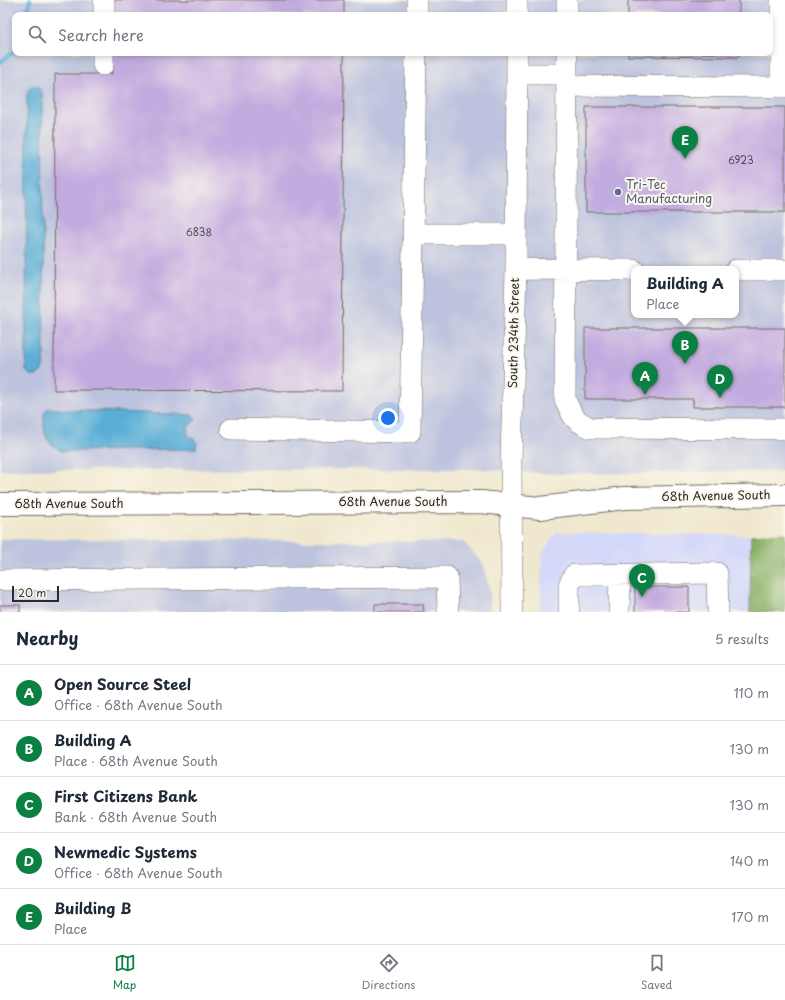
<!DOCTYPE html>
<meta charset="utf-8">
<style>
body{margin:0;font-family:"Playpen Sans",sans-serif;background:#f2f2f3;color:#1f2937}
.scale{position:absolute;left:12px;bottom:10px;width:47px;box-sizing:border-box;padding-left:4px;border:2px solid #2b2b2b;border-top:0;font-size:11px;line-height:14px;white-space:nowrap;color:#2b2b2b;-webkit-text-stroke:3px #fbf7ec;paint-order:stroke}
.you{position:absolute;left:388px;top:418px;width:14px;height:14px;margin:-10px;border:3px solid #fff;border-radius:50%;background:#1a73e8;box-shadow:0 0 0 6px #1a73e833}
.badge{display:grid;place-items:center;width:26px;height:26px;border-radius:50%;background:#0b8043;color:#fff;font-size:13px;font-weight:700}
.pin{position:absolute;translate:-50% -33px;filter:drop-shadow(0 1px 2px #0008)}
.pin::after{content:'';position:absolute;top:21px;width:14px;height:12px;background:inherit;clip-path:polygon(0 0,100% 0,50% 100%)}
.popup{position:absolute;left:631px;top:266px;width:108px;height:52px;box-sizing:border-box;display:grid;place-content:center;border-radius:8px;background:#fff;filter:drop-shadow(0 1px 3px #0005);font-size:13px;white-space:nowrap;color:#747a83}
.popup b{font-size:15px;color:#1f2937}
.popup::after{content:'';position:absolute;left:50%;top:100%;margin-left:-8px;border:8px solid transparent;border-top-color:#fff}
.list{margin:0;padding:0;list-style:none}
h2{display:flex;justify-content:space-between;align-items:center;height:52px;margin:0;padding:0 16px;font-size:17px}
h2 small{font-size:13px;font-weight:400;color:#747a83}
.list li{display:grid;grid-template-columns:26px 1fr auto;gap:12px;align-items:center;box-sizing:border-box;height:56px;padding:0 16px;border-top:1px solid #e0e1e3}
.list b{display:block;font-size:15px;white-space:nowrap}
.list p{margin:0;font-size:13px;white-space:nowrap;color:#747a83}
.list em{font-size:13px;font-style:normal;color:#747a83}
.icon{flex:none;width:22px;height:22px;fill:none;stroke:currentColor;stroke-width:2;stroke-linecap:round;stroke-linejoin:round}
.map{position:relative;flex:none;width:785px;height:612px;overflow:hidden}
.search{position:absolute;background:#fff;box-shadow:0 2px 6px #0003;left:12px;right:12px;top:12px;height:44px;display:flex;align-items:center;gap:10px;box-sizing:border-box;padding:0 14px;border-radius:8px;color:#747a83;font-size:15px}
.sheet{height:332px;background:#fff}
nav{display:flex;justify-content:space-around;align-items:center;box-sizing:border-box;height:56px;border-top:1px solid #e0e1e3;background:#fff;font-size:11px;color:#747a83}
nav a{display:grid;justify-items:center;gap:2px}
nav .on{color:#0b8043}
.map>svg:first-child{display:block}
.built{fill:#d4d8f9}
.industrial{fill:#bdc3de;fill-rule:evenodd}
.forest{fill:#88b066;stroke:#5a6e48}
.water{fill:#5aaed6;stroke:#426c80}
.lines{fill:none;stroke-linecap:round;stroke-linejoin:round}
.stream{stroke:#5aaed6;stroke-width:4.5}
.building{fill:#c2abdf}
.minor-casing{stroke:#706d64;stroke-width:22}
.major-casing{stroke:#706d64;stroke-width:24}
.minor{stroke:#fff;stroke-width:21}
.major{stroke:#fff;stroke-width:22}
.service-dot{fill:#5c6f8a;stroke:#fbf7ec;stroke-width:1.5}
.labels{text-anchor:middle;stroke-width:4;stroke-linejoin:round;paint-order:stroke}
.number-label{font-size:10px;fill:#514b58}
.service-label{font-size:12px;fill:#4e5e75;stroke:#fbf7ec;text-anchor:start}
.street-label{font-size:12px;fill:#2b2b2b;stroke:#fbf7ec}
</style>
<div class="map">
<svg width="785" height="612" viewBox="0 0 785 612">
<rect width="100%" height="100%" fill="#fbf7ec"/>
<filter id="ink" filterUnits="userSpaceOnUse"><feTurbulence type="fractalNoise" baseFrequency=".025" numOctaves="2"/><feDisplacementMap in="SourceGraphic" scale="8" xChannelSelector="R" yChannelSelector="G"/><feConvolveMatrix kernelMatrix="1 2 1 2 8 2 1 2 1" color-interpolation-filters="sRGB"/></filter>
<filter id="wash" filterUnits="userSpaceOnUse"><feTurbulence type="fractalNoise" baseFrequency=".012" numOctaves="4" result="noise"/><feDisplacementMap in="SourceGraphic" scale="16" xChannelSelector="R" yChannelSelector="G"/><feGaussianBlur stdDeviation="0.9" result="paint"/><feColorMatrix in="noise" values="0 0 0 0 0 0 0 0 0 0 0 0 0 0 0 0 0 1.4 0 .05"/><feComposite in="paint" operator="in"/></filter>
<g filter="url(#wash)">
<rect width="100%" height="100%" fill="#f0e8ce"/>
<!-- built -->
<path class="built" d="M556,532L751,535L750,612H540L542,554Z"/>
<!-- industrial -->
<path class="industrial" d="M0,0H785V471L558,474L477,469L0,470ZM15,15H770V53H15ZM634,269H736V315H634Z
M0,539L464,542L484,565L490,593V612H0Z"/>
<!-- forest -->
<path class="forest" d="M785,533V612H750L751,535Z"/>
<!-- water -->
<path class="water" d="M33,86L38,87L42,93L44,364L41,372L37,375H31L26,371L27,95L29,89Z
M48,408L67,410L193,415L196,419L187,428L188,436L194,439L197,443L196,449L62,451C43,441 44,432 44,413Z"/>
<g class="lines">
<!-- stream -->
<path class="stream" d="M27,15L30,0
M0,62L15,51"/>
</g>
<g id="blocks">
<!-- building -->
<path class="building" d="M112,0H344V15H112Z
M628,0H739V15H628Z
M112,53H344L342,391L54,390L55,74H112Z
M628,53H739V57L628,56Z
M586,107H785V212H586Z
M585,328H785V407H693V399H585Z
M635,587H689V612H635Z
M375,604H423L424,612H375Z
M0,605H20V612H0Z"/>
</g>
</g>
<g filter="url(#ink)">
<use href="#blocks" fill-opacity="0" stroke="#706d64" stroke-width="1"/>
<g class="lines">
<!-- minor casing -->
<g class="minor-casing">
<path id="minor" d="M781,0V87
M104,15V0
M417,15V0
M517,15V0
M567,15V0
M567,53L565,399C572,416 574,421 591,428L785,429
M103,65V53
M517,74H567
M567,86L785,87
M413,234H516
M516,269L634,270
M736,270H785
M231,429L410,432L416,53
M0,580L447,577L448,612
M512,612L511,461L516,269L517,53
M569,612V585L574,575L717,573L718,612
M619,612L620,574"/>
</g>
<!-- major casing -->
<g class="major-casing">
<path id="major" d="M0,504L481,502L540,508L625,498L785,495"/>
</g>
<!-- minor -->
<use href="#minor" class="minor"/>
<!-- major -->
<use href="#major" class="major"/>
</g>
</g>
<!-- markers -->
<circle class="service-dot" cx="618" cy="192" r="4"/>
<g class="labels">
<!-- number labels -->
<g class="number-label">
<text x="741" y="164">6923</text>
<text x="199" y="236">6838</text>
</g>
<!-- service labels -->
<g class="service-label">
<text x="626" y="189">Tri-Tec<tspan x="626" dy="14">Manufacturing</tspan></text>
</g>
<!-- street labels -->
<g class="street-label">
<text transform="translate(514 333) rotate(-89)" y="4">South 234th Street</text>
<text transform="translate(716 496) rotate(-1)" y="4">68th Avenue South</text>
<text x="393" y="506">68th Avenue South</text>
<text x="69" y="508">68th Avenue South</text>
</g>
</g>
</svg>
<div class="scale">20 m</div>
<div class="you"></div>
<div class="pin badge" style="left:645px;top:395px">A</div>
<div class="pin badge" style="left:685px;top:364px">B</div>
<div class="popup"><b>Building A</b>Place</div>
<div class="pin badge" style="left:642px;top:597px">C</div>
<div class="pin badge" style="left:720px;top:398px">D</div>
<div class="pin badge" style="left:685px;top:159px">E</div>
<div class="search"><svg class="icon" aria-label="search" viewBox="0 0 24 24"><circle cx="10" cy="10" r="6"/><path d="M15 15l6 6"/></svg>Search here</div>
</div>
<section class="sheet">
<h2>Nearby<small>5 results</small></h2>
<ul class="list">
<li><span class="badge">A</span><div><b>Open Source Steel</b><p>Office · 68th Avenue South</p></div><em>110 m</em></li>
<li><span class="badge">B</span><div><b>Building A</b><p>Place · 68th Avenue South</p></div><em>130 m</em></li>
<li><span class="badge">C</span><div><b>First Citizens Bank</b><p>Bank · 68th Avenue South</p></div><em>130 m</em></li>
<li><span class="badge">D</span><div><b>Newmedic Systems</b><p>Office · 68th Avenue South</p></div><em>140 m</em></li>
<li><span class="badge">E</span><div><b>Building B</b><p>Place</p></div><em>170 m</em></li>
</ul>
</section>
<nav>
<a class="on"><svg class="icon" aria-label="map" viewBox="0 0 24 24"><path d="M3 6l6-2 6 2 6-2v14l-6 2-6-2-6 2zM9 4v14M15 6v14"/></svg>Map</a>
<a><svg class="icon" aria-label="directions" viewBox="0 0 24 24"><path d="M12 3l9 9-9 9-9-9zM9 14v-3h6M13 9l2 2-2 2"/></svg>Directions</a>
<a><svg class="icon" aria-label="saved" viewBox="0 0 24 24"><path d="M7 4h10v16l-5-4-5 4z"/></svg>Saved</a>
</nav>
